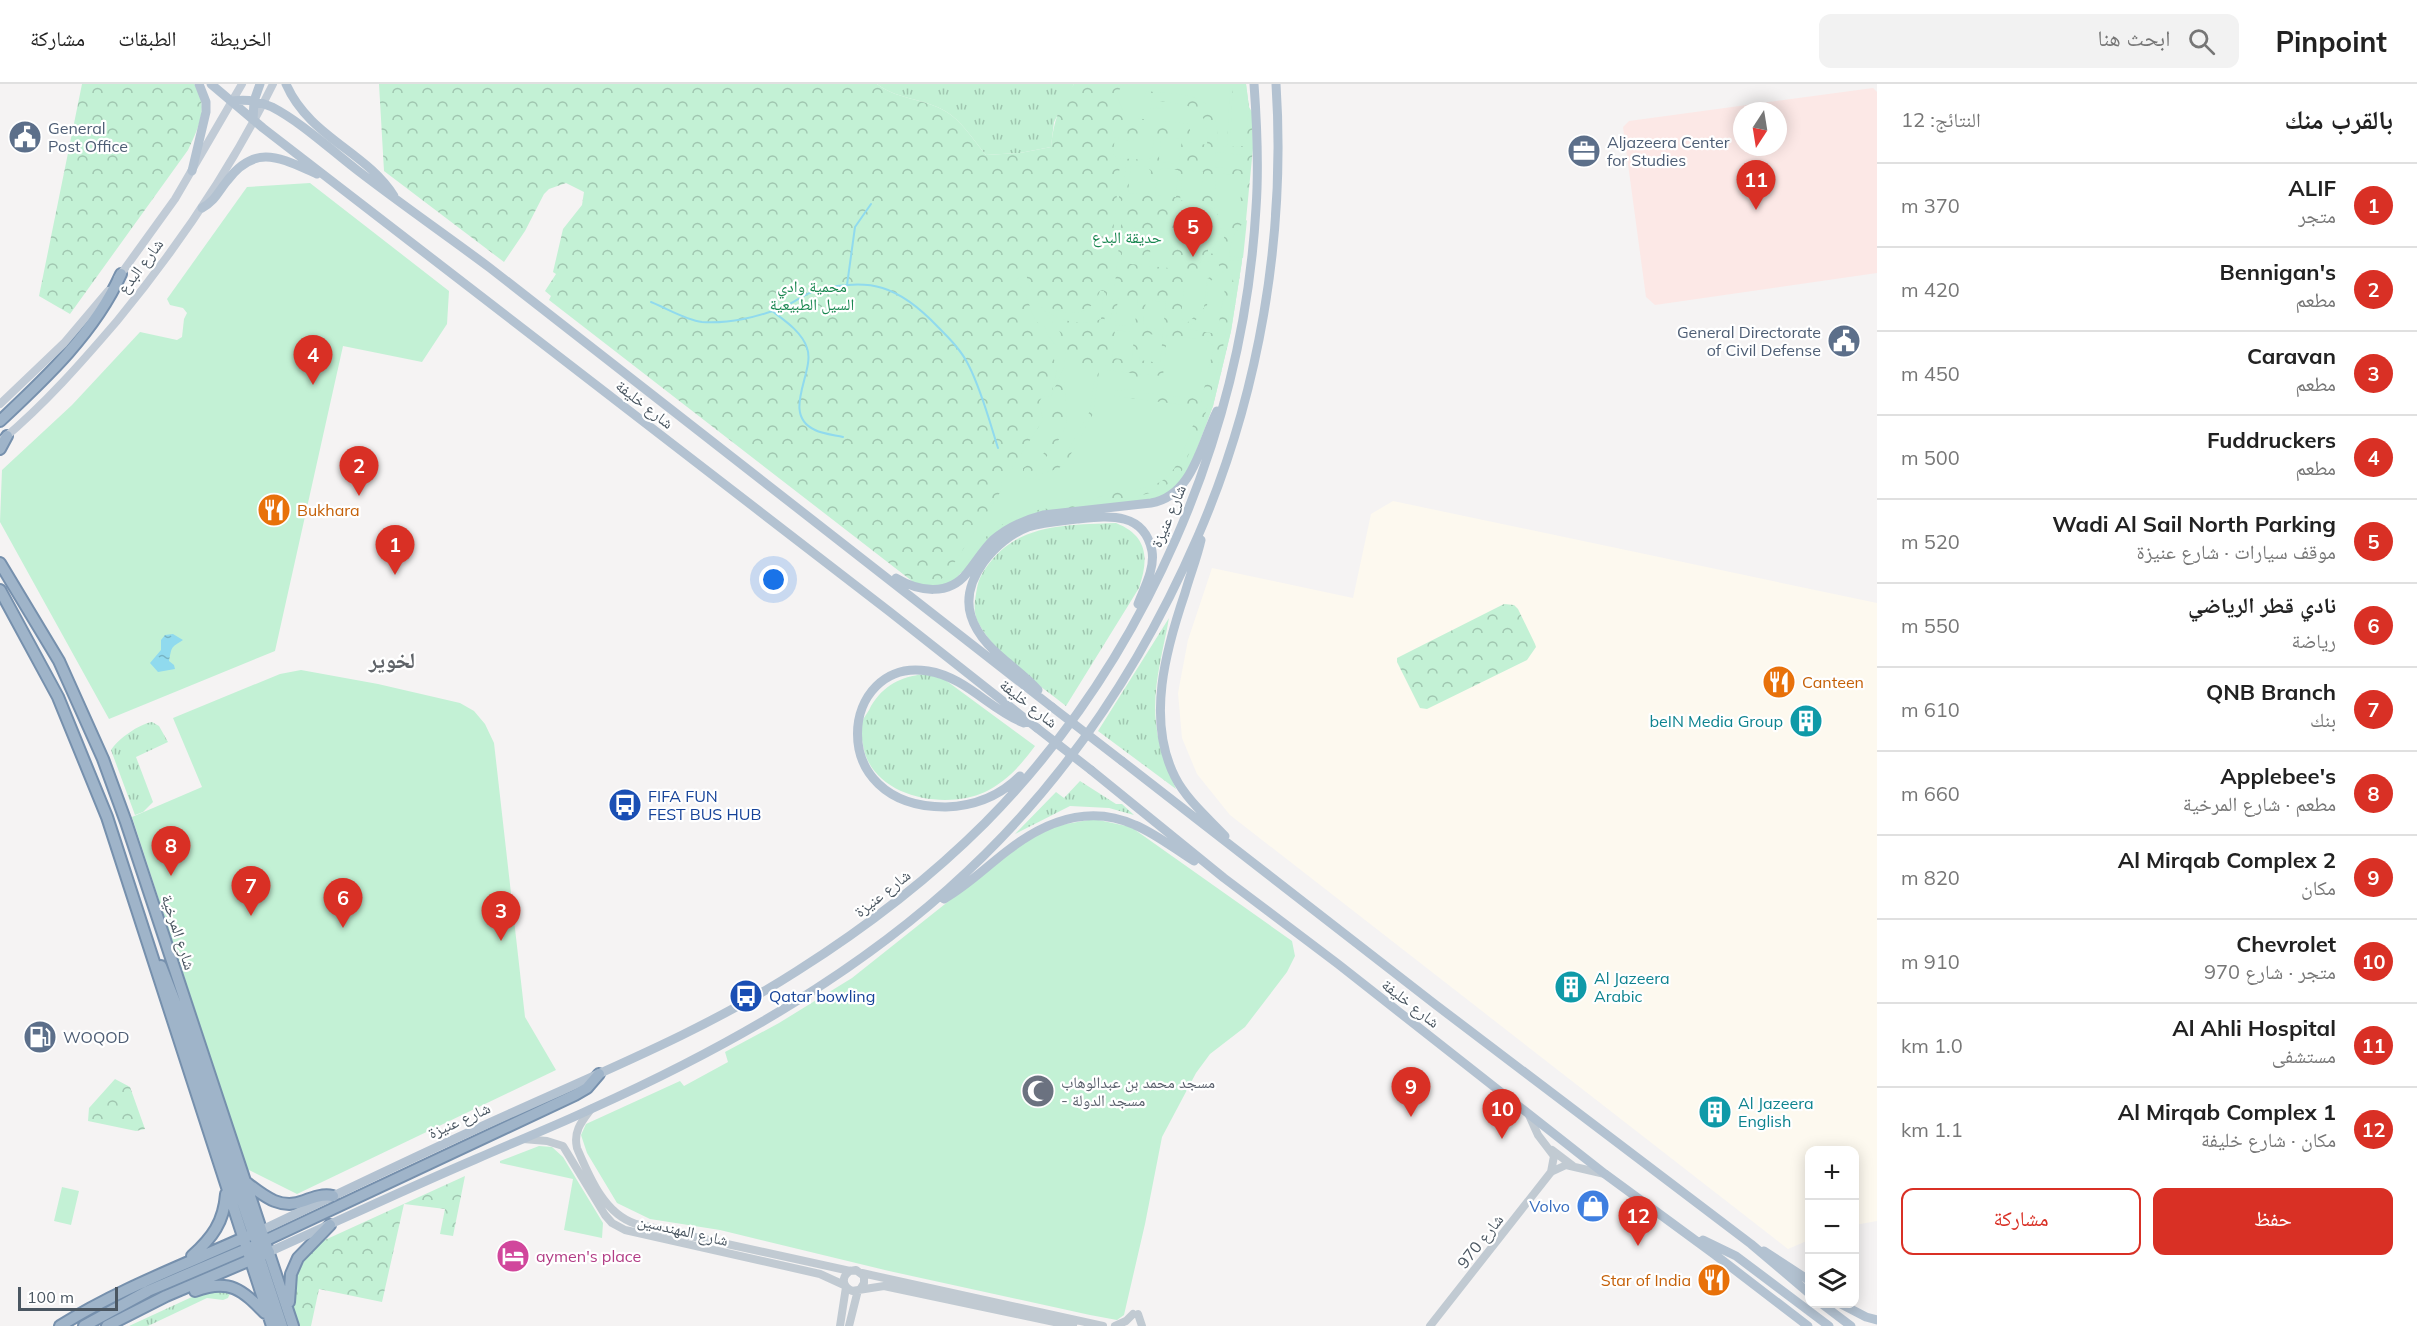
<!DOCTYPE html>
<html lang="ar">
<meta charset="utf-8">
<style>
body{margin:0;font-family:Mulish,"Noto Naskh Arabic",sans-serif;background:#f2f2f2;color:#222;direction:rtl}
.controls{position:absolute;right:18px;bottom:18px;display:grid;overflow:hidden;border-radius:12px;box-shadow:0 3px 15px #0003}
.controls button{width:54px;height:54px;display:grid;place-items:center;padding:0;border:0;border-bottom:2px solid #e0e0e0;background:#fff;color:#222;font:30px sans-serif}
.compass{position:absolute;left:1733px;top:18px;width:54px;height:54px;border-radius:50%;background:#fff;box-shadow:0 3px 15px #0003;rotate:192deg}
.scale{position:absolute;left:18px;bottom:15px;width:100px;box-sizing:border-box;padding-left:6px;border:3px solid #4a5661;border-top:0;font-size:16px;line-height:21px;white-space:nowrap;color:#4a5661;-webkit-text-stroke:4px #fff;paint-order:stroke}
.you{position:absolute;left:774px;top:496px;width:21px;height:21px;margin:-15px;border:4px solid #fff;border-radius:50%;background:#1a73e8;box-shadow:0 0 0 9px #1a73e833}
.badge{display:grid;place-items:center;width:39px;height:39px;border-radius:50%;background:#d93025;color:#fff;font-size:20px;font-weight:700}
.pin{position:absolute;translate:-50% -50px;filter:drop-shadow(0 2px 3px #0008)}
.pin::after{content:'';position:absolute;top:32px;width:21px;height:18px;background:inherit;clip-path:polygon(0 0,100% 0,50% 100%)}
.list{margin:0;padding:0;list-style:none}
h2{display:flex;justify-content:space-between;align-items:center;height:78px;margin:0;padding:0 24px;font-size:26px}
h2 small{font-size:20px;font-weight:400;color:#767676}
.list li{display:grid;grid-template-columns:39px 1fr auto;gap:18px;align-items:center;box-sizing:border-box;height:84px;padding:0 24px;border-top:2px solid #e0e0e0}
.list b{display:block;font-size:22px;white-space:nowrap}
.list p{margin:0;font-size:20px;white-space:nowrap;color:#767676}
.list em{font-size:20px;font-style:normal;color:#767676}
.actions{display:flex;gap:12px;padding:18px 24px}
.actions a{flex:1;padding:14px 0;border:2px solid #d93025;border-radius:12px;text-align:center;font-size:21px;color:#d93025}
.actions .main{background:#d93025;color:#fff}
.icon{flex:none;width:33px;height:33px;fill:none;stroke:currentColor;stroke-width:2;stroke-linecap:round;stroke-linejoin:round}
.map{position:relative;flex:none;width:1877px;height:1242px;overflow:hidden;direction:ltr}
header{display:flex;align-items:center;gap:36px;box-sizing:border-box;height:84px;padding:0 30px;background:#fff;border-bottom:2px solid #e0e0e0}
header strong{font-size:28px}
nav{display:flex;gap:33px;margin-inline-start:auto;font-size:21px}
.search{width:420px;height:54px;background:#f2f2f2;display:flex;align-items:center;gap:15px;box-sizing:border-box;padding:0 21px;border-radius:12px;color:#767676;font-size:22px}
main{display:flex}
aside{flex:1;background:#fff}
.map>svg:first-child{display:block}
.commercial{fill:#fdf9ef}
.medical{fill:#fce8e6;fill-rule:evenodd}
.grass{fill:url(#grass-tufts)}
.forest{fill:url(#forest-crowns)}
.garden{fill:#c3f1d5}
.water{fill:url(#water-ripples)}
.lines{fill:none;stroke-linecap:round;stroke-linejoin:round}
.stream{stroke:#90daee;stroke-width:2}
.trunk-casing{stroke:#7690ad;stroke-width:14}
.tertiary{stroke:#c1cad2;stroke-width:8}
.secondary{stroke:#c1cbd6;stroke-width:8}
.primary{stroke:#b3c2d1;stroke-width:9}
.trunk{stroke:#9fb4c9;stroke-width:10}
.primary-bridge{stroke:#b3c2d1;stroke-width:9}
.labels{text-anchor:middle;stroke-width:4.5;stroke-linejoin:round;paint-order:stroke}
.service-label{font-size:16px;fill:#4e5e75;stroke:#fff;text-anchor:start}
.park-label{font-size:16px;fill:#17864f;stroke:#fff}
.street-label{font-size:16px;fill:#4a5661;stroke:#fff}
.food-label{font-size:16px;fill:#c56008;stroke:#fff;text-anchor:start}
.culture-label{font-size:16px;fill:#0d838f;stroke:#fff;text-anchor:start}
.transit-label{font-size:16px;fill:#164399;stroke:#fff;text-anchor:start}
.worship-label{font-size:16px;fill:#5b616d;stroke:#fff;text-anchor:start}
.shop-label{font-size:16px;fill:#366cbe;stroke:#fff;text-anchor:end}
.hotel-label{font-size:16px;fill:#b23c85;stroke:#fff;text-anchor:start}
.district-label{font-size:22px;font-weight:bold;fill:#5f6368;stroke:#fff}
</style>
<header>
<strong>Pinpoint</strong>
<div class="search"><svg class="icon" aria-label="search" viewBox="0 0 24 24"><circle cx="10" cy="10" r="6"/><path d="M15 15l6 6"/></svg>ابحث هنا</div>
<nav><a>الخريطة</a><a>الطبقات</a><a>مشاركة</a></nav>
</header>
<main>
<aside>
<h2>بالقرب منك<small>النتائج: 12</small></h2>
<ul class="list">
<li><span class="badge">1</span><div><b>ALIF</b><p>متجر</p></div><em>370 m</em></li>
<li><span class="badge">2</span><div><b>Bennigan's</b><p>مطعم</p></div><em>420 m</em></li>
<li><span class="badge">3</span><div><b>Caravan</b><p>مطعم</p></div><em>450 m</em></li>
<li><span class="badge">4</span><div><b>Fuddruckers</b><p>مطعم</p></div><em>500 m</em></li>
<li><span class="badge">5</span><div><b>Wadi Al Sail North Parking</b><p>موقف سيارات · شارع عنيزة</p></div><em>520 m</em></li>
<li><span class="badge">6</span><div><b>نادي قطر الرياضي</b><p>رياضة</p></div><em>550 m</em></li>
<li><span class="badge">7</span><div><b>QNB Branch</b><p>بنك</p></div><em>610 m</em></li>
<li><span class="badge">8</span><div><b>Applebee's</b><p>مطعم · شارع المرخية</p></div><em>660 m</em></li>
<li><span class="badge">9</span><div><b>Al Mirqab Complex 2</b><p>مكان</p></div><em>820 m</em></li>
<li><span class="badge">10</span><div><b>Chevrolet</b><p>متجر · شارع 970</p></div><em>910 m</em></li>
<li><span class="badge">11</span><div><b>Al Ahli Hospital</b><p>مستشفى</p></div><em>1.0 km</em></li>
<li><span class="badge">12</span><div><b>Al Mirqab Complex 1</b><p>مكان · شارع خليفة</p></div><em>1.1 km</em></li>
</ul>
<div class="actions"><a class="main">حفظ</a><a>مشاركة</a></div>
</aside>
<div class="map">
<svg width="1877" height="1242" viewBox="0 0 1877 1242">
<defs>
<pattern id="grass-tufts" width="24" height="20" patternUnits="userSpaceOnUse" patternTransform="scale(1.5)"><rect width="24" height="20" fill="#c3f1d5"/><path d="M3 7l-1-3M5 7V3M7 7l1-3M15 17l-1-3M17 17v-4M19 17l1-3" fill="none" stroke="#a0c6b0"/></pattern>
<pattern id="forest-crowns" width="20" height="18" patternUnits="userSpaceOnUse" patternTransform="scale(1.5)"><rect width="20" height="18" fill="#c3f1d5"/><path d="M2 6a3 3 0 1 1 6 0M12 15a3 3 0 1 1 6 0" fill="none" stroke="#a0c6b0"/></pattern>
<pattern id="water-ripples" width="26" height="14" patternUnits="userSpaceOnUse" patternTransform="scale(1.5)"><rect width="26" height="14" fill="#90daee"/><path d="M2 4q2-2 4 0t4 0M15 11q2-2 4 0t4 0" fill="none" stroke="#78b4c4"/></pattern>
</defs>
<rect width="100%" height="100%" fill="#f5f3f3"/>
<!-- commercial -->
<path class="commercial" d="M1393,417L1877,519V1137L1855,1141L1854,1066H1810L1809,1156L1788,1165L1230,731L1197,690L1182,654L1178,609L1188,556L1212,484L1353,514L1371,430Z"/>
<!-- medical -->
<path class="medical" d="M1873,4L1877,8V189L1655,221L1646,213L1623,43L1629,37ZM1742,27H1778V63H1742Z"/>
<!-- grass -->
<path class="grass" d="M877,0H1074L1054,38L1051,63L1020,69L986,71C975,58 965,42 951,31C929,14 899,17 877,0Z
M1116,439C1148,452 1149,474 1139,504L1066,622C1036,598 998,574 979,540C972,528 975,516 977,504C979,493 985,484 992,476C1022,439 1071,441 1116,439Z
M1169,534C1163,568 1152,604 1156,639C1158,662 1167,684 1176,705L1098,647Z
M924,590L944,595L1035,662C1021,681 1007,697 985,708C946,726 876,714 864,666C862,657 860,647 862,638C864,633 869,627 871,622C884,601 900,593 924,590Z
M152,638L159,642L168,658L136,673L153,718L143,728L135,731L111,666C118,655 139,640 152,638Z
M1080,697L1116,720H1122L1134,731L1109,724L1070,722L1015,750L1056,708L1064,714Z
M207,1206L231,1207L228,1214L223,1216L207,1214L148,1242H129Z"/>
<!-- forest -->
<path class="forest" d="M82,0H194C210,21 198,45 188,66L70,230L39,212Z
M379,0H877C899,17 929,14 951,31C965,42 975,58 986,71L1020,69L1051,63C1054,36 1059,22 1074,0H1246L1249,23L1252,28L1253,64L1242,177L1231,247L1213,322L1186,393L1163,414L1053,427L966,487L921,504L549,216L551,212L545,207L556,190L553,188L563,145L582,121L584,108L566,99L549,105L544,110L525,147L504,178L384,87Z
M1504,520L1514,521L1518,525L1535,560L1536,563L1527,576L1427,625L1420,624L1397,578V574Z
M115,995L130,1003L145,1045L136,1047L88,1037L89,1024Z
M465,1092L453,1152L440,1150L445,1125L404,1120L382,1218L319,1205L311,1242H298C289,1211 288,1182 316,1160Z"/>
<!-- garden -->
<path class="garden" d="M1129,0H1230L1227,63L1217,62C1222,5 1186,12 1146,7L1143,17H1152L1150,24L1163,25V24L1156,23L1157,17C1188,20 1211,22 1207,61L1190,58V40L1163,37V34H1156L1155,37L1125,32L1117,12L1121,2Z
M1233,0H1246L1249,23L1246,56L1244,62L1230,63Z
M1134,50L1154,53L1152,73L1148,76L1116,74L1113,69L1115,53L1133,58Z
M1161,53L1182,55L1179,80L1163,78L1159,74Z
M1216,68L1241,71L1244,76L1243,86L1215,83Z
M1120,80L1126,81L1123,108L1119,107V117H1122L1124,112L1114,210L1109,209L1108,212L1113,213L1110,240H1104Z
M1131,81L1147,83L1151,87L1148,110L1128,109Z
M1162,84L1178,86L1176,113L1155,111L1158,87Z
M1183,86L1203,88C1201,112 1192,145 1228,145L1217,169L1208,170V161L1176,157L1179,123H1182L1183,117L1180,116Z
M1216,89L1242,92L1240,124L1232,132H1219L1214,126Z
M310,99L449,207L447,240L422,278L343,262L275,567L109,635L0,438L2,386L72,321L140,248L177,256L182,253L184,235L187,229L183,224L170,221L167,215L247,103Z
M1247,136L1243,174L1229,172C1230,157 1235,145 1247,136Z
M1125,143L1145,145L1141,181L1121,179Z
M1152,145L1173,147L1169,184L1149,182Z
M1229,176L1242,177L1231,247L1213,322L1186,393L1163,414L1105,421L1161,406L1181,389L1206,328L1224,259L1234,201Z
M1207,177L1217,178L1224,190L1210,193L1207,195L1204,224L1185,241L1181,232L1186,187L1200,188L1201,178Z
M1026,190L1029,201L1038,218L1060,248L1066,267L1064,283L1052,310V352L1044,369L1034,380H1029L1023,384V393L1031,395L1029,388L1034,386L1037,390L1033,395L1039,396L1042,390L1059,384L1067,377L1093,330L1100,281L1106,282V286L1131,289L1130,293L1138,294V290L1163,292L1167,251L1206,256L1214,262L1201,318L1193,314L1144,309V307L1124,305V307L1115,306L1114,312L1192,322L1196,328V334C1188,352 1183,376 1169,391C1158,404 1134,405 1118,408C1105,409 1092,417 1079,420C1056,425 1034,423 1013,434C1001,441 989,449 980,459C966,474 963,500 938,503C931,504 922,500 915,499L940,496L947,490L1001,407L1002,393L1007,392L1043,336L1039,318L1042,313L1051,312L1057,285L1053,272L1059,266L1045,247L1046,245L1044,242L1042,243C1029,232 1032,221 1024,208C1022,204 1018,200 1015,196Z
M1218,193H1225L1226,199L1217,250L1188,245L1207,223L1208,198Z
M1100,207H1104L1101,235C1087,242 1058,238 1048,227L1051,224C1071,233 1092,231 1100,207Z
M1118,214L1138,216L1135,239L1131,242L1115,241Z
M1146,216L1166,218L1163,246L1147,244L1143,239Z
M1115,246L1130,248L1134,252L1132,276L1112,274Z
M1146,250L1163,251L1160,279L1139,276L1142,253Z
M1090,280L1096,281V285L1090,327L1063,375L1043,385L1040,381C1051,366 1067,350 1067,331C1067,315 1062,303 1066,287L1072,283Z
M301,586L378,600L460,619L474,627L485,640L494,659L525,933L556,986L297,1110L247,1085L132,733L202,703L173,634L280,590Z
M1094,735L1131,743L1292,857L1295,872L1287,888L1245,943L1210,970L1196,989L1162,1053L1145,1140L1124,1231L1117,1236L1090,1231L889,1187L720,1146L650,1135L617,1119L587,1069L581,1051L586,1040L680,997L684,1002L728,978L725,968L779,939L852,894L1018,762L1055,742Z
M539,1062L552,1063L563,1073L603,1139L602,1154L564,1146L573,1095L500,1079V1077Z
M62,1103L79,1107L71,1141L54,1137Z"/>
<!-- water -->
<path class="water" d="M173,550L183,556C170,564 172,563 169,577L174,581L175,585L158,588L150,579L161,566V556L165,551Z"/>
<g class="lines">
<!-- stream -->
<path class="stream" d="M847,201L855,143L871,120
M651,218C666,224 686,236 702,238C728,240 759,233 783,223C794,219 804,210 815,207C870,192 899,202 938,243C949,254 962,267 969,282C982,308 989,336 998,364
M772,227C784,236 802,248 807,264C816,287 780,330 815,346C823,350 834,351 843,353"/>
<!-- trunk casing -->
<g class="trunk-casing">
<path id="trunk" d="M0,337C46,294 95,248 121,190
M0,365L7,352
M0,479L59,577L103,675L126,738L293,1242
M0,506L58,613L107,733L272,1242
M161,882L177,923L253,1150L260,1164
M247,1099C265,1113 281,1126 304,1117C314,1113 323,1110 333,1112
M257,1166L282,1242
M192,1172C212,1154 224,1138 226,1110
M250,1176L252,1168L260,1159L575,1011L587,1004L599,990
M195,1207C230,1194 242,1206 265,1229
M289,1218L291,1190L298,1174L330,1141
M60,1242C119,1205 184,1181 248,1152
M84,1242L148,1207L251,1163
M107,1242L166,1212L269,1168"/>
</g>
<!-- tertiary -->
<path class="tertiary" d="M591,1025C582,1037 573,1047 577,1064C589,1092 604,1130 636,1140L850,1187L856,1186L864,1192V1199L861,1204
M1529,1031L1538,1051L1554,1072L1551,1088
M523,1055L547,1057L563,1062L605,1131L612,1139L625,1146L820,1190L844,1201
M1552,1066L1573,1082
M850,1187C841,1193 842,1202 852,1207L884,1202L1073,1242
M862,1189L1103,1242
M1138,1230L1142,1242
M840,1242L846,1203
M849,1242L858,1206
M1115,1242L1126,1237L1133,1230
M1430,1242L1551,1088L1566,1081L1605,1090"/>
<!-- secondary -->
<path class="secondary" d="M118,194L175,115L242,0
M0,320L64,259L108,207
M2,356C45,320 81,279 117,237C177,164 231,85 273,0"/>
<!-- primary -->
<path class="primary" d="M211,0L263,44L890,528L1037,644
M286,0C309,53 367,68 394,112
M233,17C247,15 259,17 272,23C301,38 331,66 357,86C401,120 446,151 490,184L1052,623
M253,36L254,17L260,0
M192,87L206,28V18L199,0
M202,124C215,117 218,108 227,97C256,58 282,75 317,90
M1201,456C1197,474 1190,491 1185,509C1166,565 1146,636 1175,693C1186,715 1208,734 1225,752
M896,494C919,508 949,512 967,489C976,478 983,466 993,456C1008,443 1024,436 1043,431L1151,419C1193,412 1201,359 1217,327
M1038,606C1017,582 981,565 971,532C960,496 996,455 1028,443C1044,438 1061,437 1077,435C1108,432 1144,427 1152,467C1155,485 1144,504 1138,520
M1122,677L1436,921L1751,1160L1810,1210
M1091,686L1224,794L1338,880L1605,1090L1714,1170L1808,1242
M1020,692C1000,712 974,722 946,723C822,724 840,572 928,587C966,593 990,626 1024,639
M944,815C967,802 986,783 1007,767C1044,738 1089,720 1135,741C1156,750 1175,765 1194,777
M262,1146C344,1107 426,1067 509,1030C606,986 707,945 797,887C865,844 928,796 985,739C1145,577 1243,350 1256,124C1259,82 1257,41 1254,0
M1703,1156L1736,1172L1829,1242
M1764,1167L1810,1197
M269,1168C338,1137 406,1105 476,1075C514,1058 553,1043 591,1025C718,968 844,898 948,805C1058,708 1140,586 1198,452C1259,311 1286,153 1276,0
M1822,1220L1851,1242
M1841,1220L1866,1233L1877,1236"/>
<!-- trunk -->
<use href="#trunk" class="trunk"/>
<!-- primary-bridge -->
<path class="primary-bridge" d="M1052,623L1122,677
M1037,644L1091,686"/>
</g>
<!-- icons -->
<defs>
<g id="civic-disc" transform="scale(1.725)"><circle r="9.5" fill="#5c6f8a" stroke="#fff"/><path d="M-.6-6.5H3V-4.5H.6V-3L4-1V1h2V6H-6V1h2V-1L-.6-3ZM-1.2 2.5V6h2.4V2.5Z" fill="#fff"/></g>
<g id="office-disc" transform="scale(1.725)"><circle r="9.5" fill="#5c6f8a" stroke="#fff"/><path d="M-6-3h4V-5.5h4V-3h4V5H-6ZM-1-4.5V-3h2v-1.5ZM-6 0V1H6V0Z" fill="#fff"/></g>
<g id="restaurant-disc" transform="scale(1.725)"><circle r="9.5" fill="#e8710a" stroke="#fff"/><path d="M-5-6h1v4h1v-4h1v4h1v-4h1v5L-1.5 .5V6h-2V.5L-5-1ZM5-6V6H3V1.5H1.5Q1.5-4 5-6Z" fill="#fff"/></g>
<g id="building-disc" transform="scale(1.725)"><circle r="9.5" fill="#0f9aa8" stroke="#fff"/><path d="M-4-6H4V6H1V3H-1V6H-4ZM-2.5-4.3h1.7v1.8h-1.7ZM.8-4.3h1.7v1.8H.8ZM-2.5-1h1.7V.8h-1.7ZM.8-1h1.7V.8H.8Z" fill="#fff"/></g>
<g id="bus-disc" transform="scale(1.725)"><circle r="9.5" fill="#1a4fb4" stroke="#fff"/><path d="M-5-6H5V4H4V6H2V4H-2V6H-4V4H-5ZM-3.5-4V0h7V-4ZM-3.5 1.2v1.5H-2V1.2ZM2 1.2v1.5H3.5V1.2Z" fill="#fff"/></g>
<g id="fuel-disc" transform="scale(1.725)"><circle r="9.5" fill="#5c6f8a" stroke="#fff"/><path d="M-5.5-6h7V0h2V4h1.3V-2.5L3-4.5l.8-.8L6-3V5H2.5V1h-1V6h-7ZM-4.2-4.7v3.2H.2V-4.7Z" fill="#fff"/></g>
<g id="mosque-disc" transform="scale(1.725)"><circle r="9.5" fill="#6b7280" stroke="#fff"/><path d="M3.5-4.9A6 6 0 1 0 3.5 4.9A5 5 0 1 1 3.5-4.9Z" fill="#fff"/></g>
<g id="shop-disc" transform="scale(1.725)"><circle r="9.5" fill="#3f7fe0" stroke="#fff"/><path d="M-5-2.5h2.3a2.7 3.5 0 0 1 5.4 0H5L5.5 6h-11ZM-1.5-2.5h3a1.5 2.3 0 0 0-3 0Z" fill="#fff"/></g>
<g id="hotel-disc" transform="scale(1.725)"><circle r="9.5" fill="#d1479c" stroke="#fff"/><path d="M-6-4.5h1.5V1H6V5H4.5V3h-9V5H-6ZM-4 0a1.8 1.8 0 1 1 3.6 0ZM.5 0V-2.5h3Q6-2.5 6 0Z" fill="#fff"/></g>
</defs>
<g fill-rule="evenodd">
<use href="#civic-disc" x="25" y="53"/>
<use href="#office-disc" x="1584" y="67"/>
<use href="#civic-disc" x="1844" y="257"/>
<use href="#restaurant-disc" x="274" y="426"/>
<use href="#restaurant-disc" x="1779" y="598"/>
<use href="#building-disc" x="1806" y="637"/>
<use href="#bus-disc" x="625" y="721"/>
<use href="#building-disc" x="1571" y="903"/>
<use href="#bus-disc" x="746" y="912"/>
<use href="#fuel-disc" x="40" y="953"/>
<use href="#mosque-disc" x="1038" y="1007"/>
<use href="#building-disc" x="1715" y="1028"/>
<use href="#shop-disc" x="1593" y="1122"/>
<use href="#hotel-disc" x="513" y="1172"/>
<use href="#restaurant-disc" x="1714" y="1196"/>
</g>
<g class="labels">
<!-- service labels -->
<g class="service-label">
<text x="48" y="50">General<tspan x="48" dy="18">Post Office</tspan></text>
<text x="1607" y="64">Aljazeera Center<tspan x="1607" dy="18">for Studies</tspan></text>
<text x="1821" y="254" text-anchor="end">General Directorate<tspan x="1821" dy="18">of Civil Defense</tspan></text>
<text x="63" y="959">WOQOD</text>
</g>
<!-- park labels -->
<g class="park-label">
<text x="1127" y="159">حديقة البدع</text>
<text x="812" y="208">محمية وادي<tspan x="812" dy="18">السيل الطبيعية</tspan></text>
</g>
<!-- street labels -->
<g class="street-label">
<text transform="translate(140 182) rotate(-53)" y="6">شارع البدع</text>
<text transform="translate(645 320) rotate(38)" y="6">شارع خليفة</text>
<text transform="translate(1168 432) rotate(-67)" y="6">شارع عنيزة</text>
<text transform="translate(1029 619) rotate(38)" y="6">شارع خليفة</text>
<text transform="translate(882 809) rotate(-38)" y="6">شارع عنيزة</text>
<text transform="translate(179 848) rotate(72)" y="6">شارع المرخية</text>
<text transform="translate(1411 919) rotate(38)" y="6">شارع خليفة</text>
<text transform="translate(459 1036) rotate(-24)" y="6">شارع عنيزة</text>
<text transform="translate(683 1146) rotate(13)" y="6">شارع المهندسين</text>
<text transform="translate(1480 1157) rotate(-52)" y="6">شارع 970</text>
</g>
<!-- food labels -->
<g class="food-label">
<text x="297" y="432">Bukhara</text>
<text x="1802" y="604">Canteen</text>
<text x="1691" y="1202" text-anchor="end">Star of India</text>
</g>
<!-- culture labels -->
<g class="culture-label">
<text x="1783" y="643" text-anchor="end">beIN Media Group</text>
<text x="1594" y="900">Al Jazeera<tspan x="1594" dy="18">Arabic</tspan></text>
<text x="1738" y="1025">Al Jazeera<tspan x="1738" dy="18">English</tspan></text>
</g>
<!-- transit labels -->
<g class="transit-label">
<text x="648" y="718">FIFA FUN<tspan x="648" dy="18">FEST BUS HUB</tspan></text>
<text x="769" y="918">Qatar bowling</text>
</g>
<!-- worship labels -->
<g class="worship-label">
<text x="1061" y="1004">مسجد محمد بن عبدالوهاب<tspan x="1061" dy="18">- مسجد الدولة</tspan></text>
</g>
<!-- shop labels -->
<g class="shop-label">
<text x="1570" y="1128">Volvo</text>
</g>
<!-- hotel labels -->
<g class="hotel-label">
<text x="536" y="1178">aymen's place</text>
</g>
<!-- district labels -->
<g class="district-label">
<text x="392" y="584">لخوير</text>
</g>
</g>
</svg>
<div class="controls">
<button>+</button>
<button>−</button>
<button><svg class="icon" aria-label="layers" viewBox="0 0 24 24"><path d="M12 4l9 5-9 5-9-5zM3 14l9 5 9-5"/></svg></button>
</div>
<svg class="compass" viewBox="-18 -18 36 36"><path d="M0-13l5 13h-10z" fill="#e53935"/><path d="M0 13l5-13h-10z" fill="#767676"/></svg>
<div class="scale">100 m</div>
<div class="you"></div>
<div class="pin badge" style="left:395px;top:491px">1</div>
<div class="pin badge" style="left:359px;top:412px">2</div>
<div class="pin badge" style="left:501px;top:857px">3</div>
<div class="pin badge" style="left:313px;top:301px">4</div>
<div class="pin badge" style="left:1193px;top:173px">5</div>
<div class="pin badge" style="left:343px;top:844px">6</div>
<div class="pin badge" style="left:251px;top:832px">7</div>
<div class="pin badge" style="left:171px;top:792px">8</div>
<div class="pin badge" style="left:1411px;top:1033px">9</div>
<div class="pin badge" style="left:1502px;top:1055px">10</div>
<div class="pin badge" style="left:1756px;top:126px">11</div>
<div class="pin badge" style="left:1638px;top:1162px">12</div>
</div>
</main>
